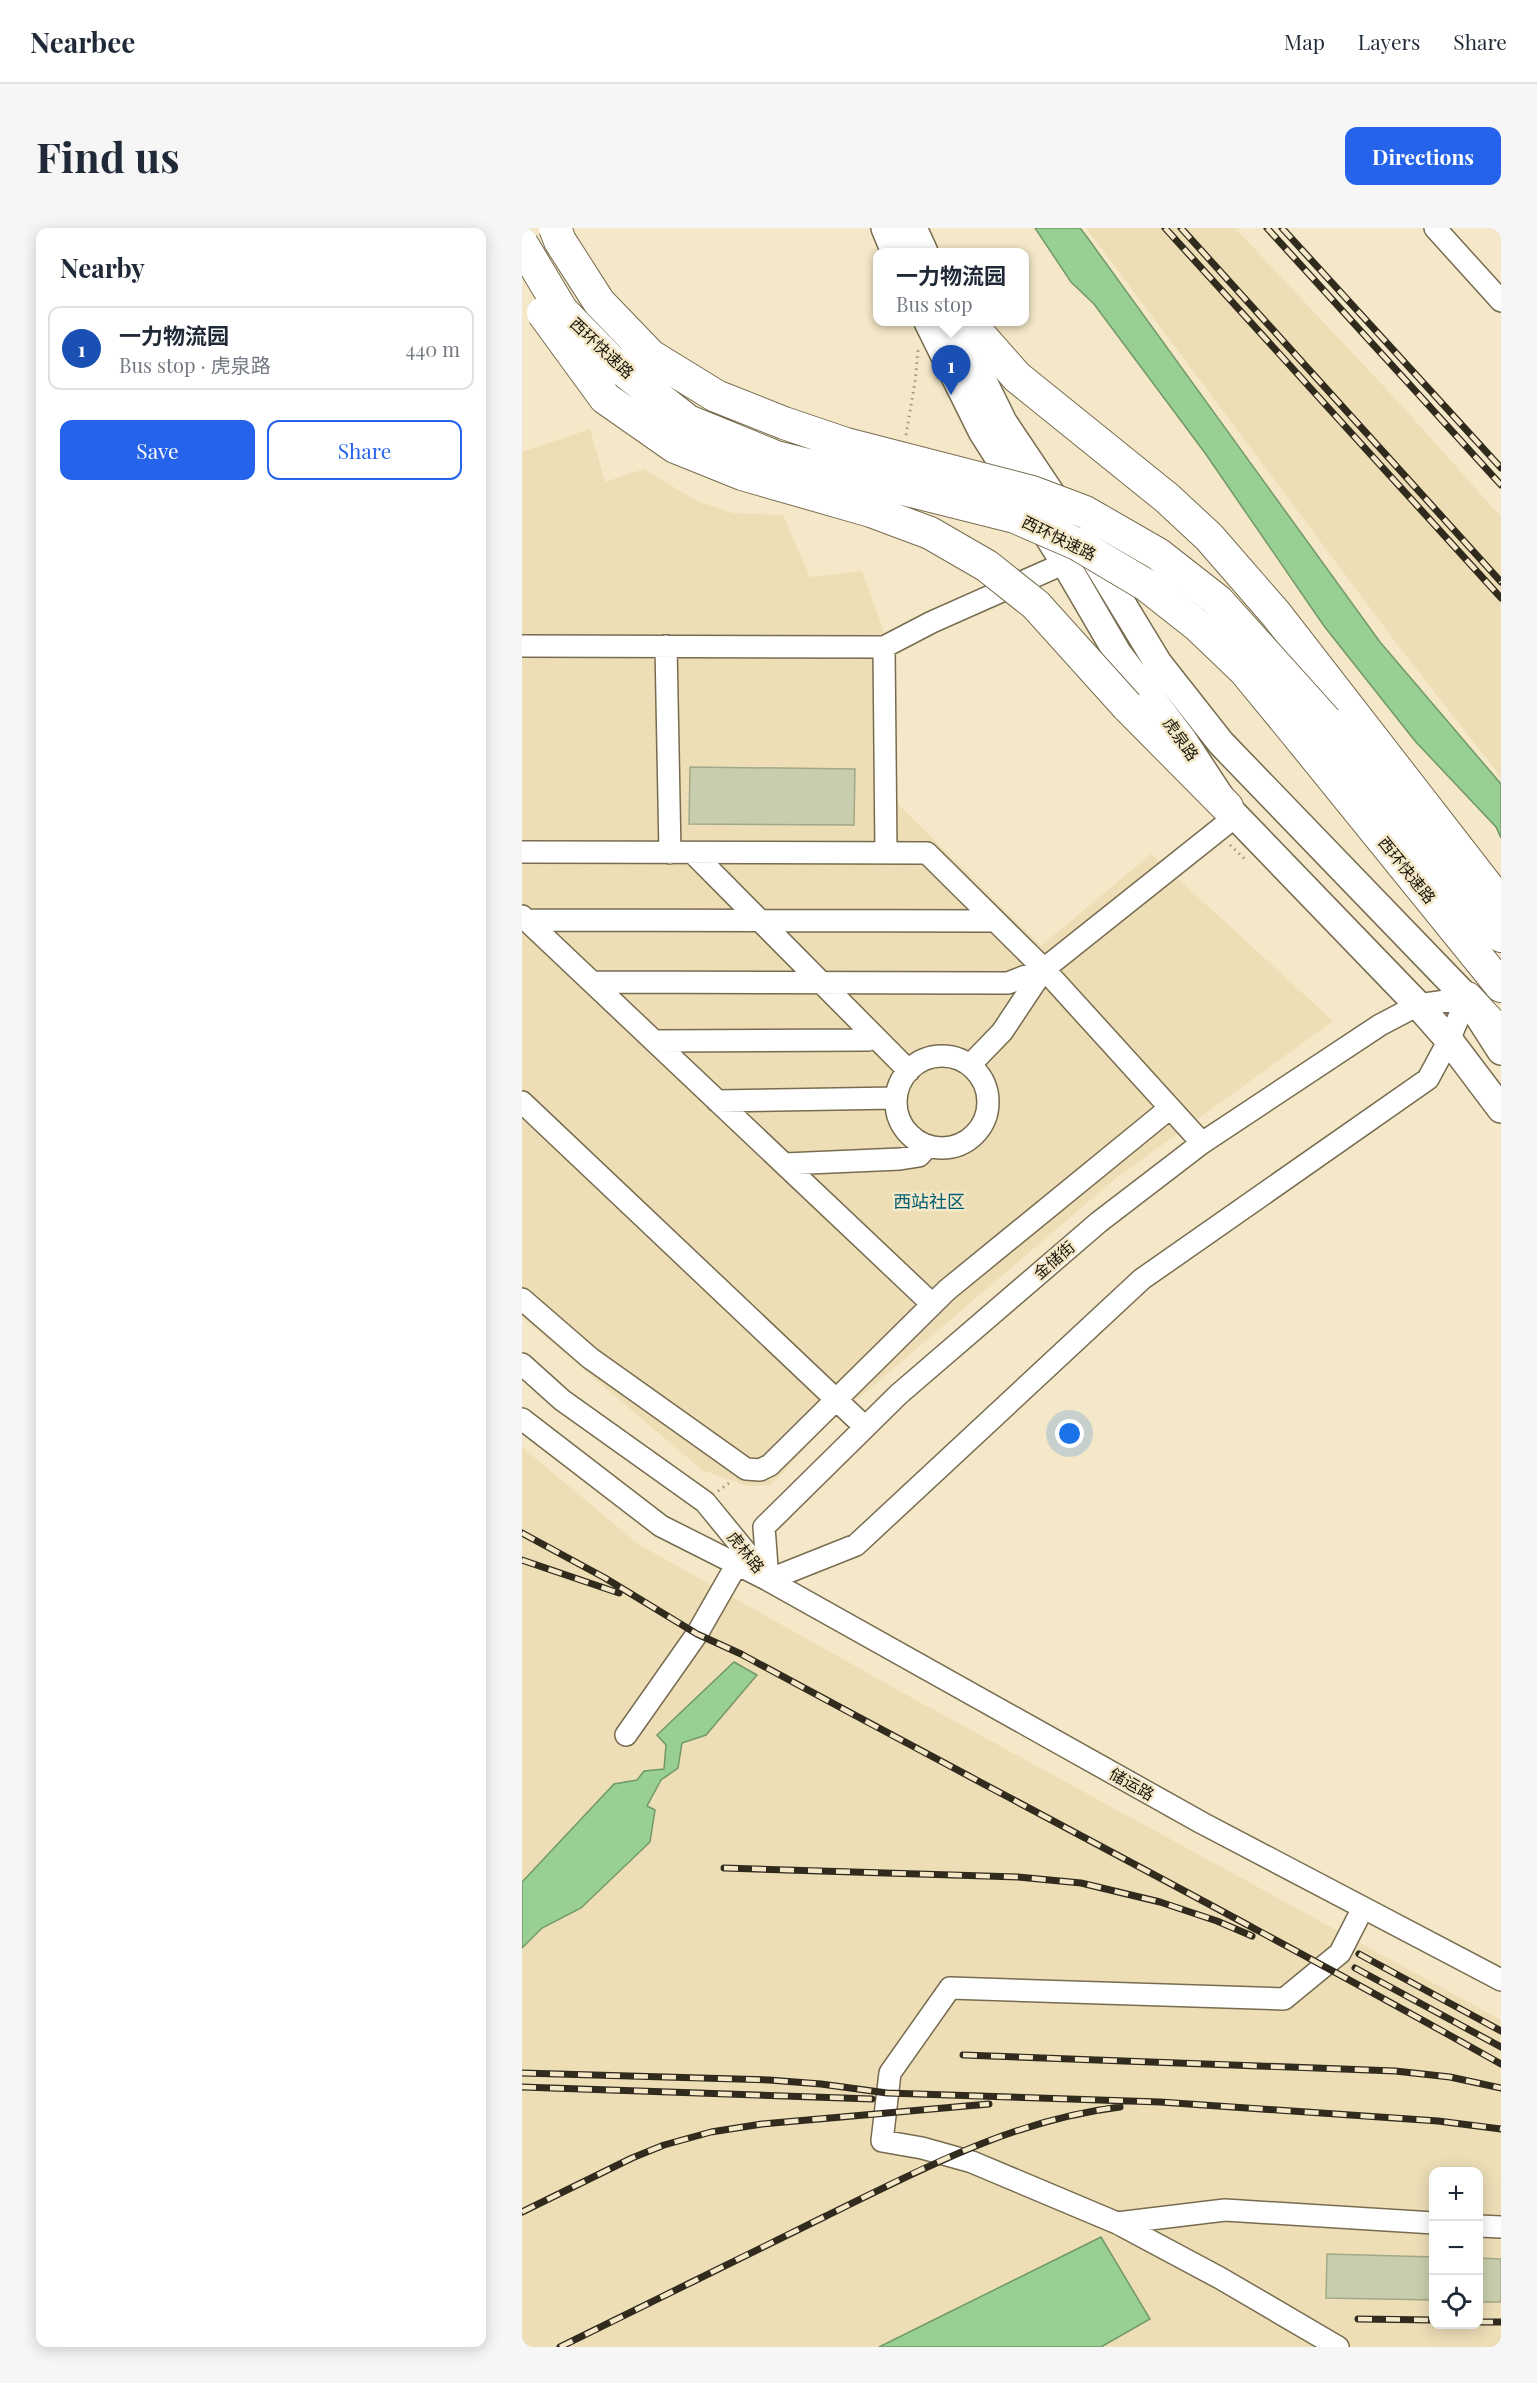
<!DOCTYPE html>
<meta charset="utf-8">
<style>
body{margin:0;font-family:"Playfair Display","Noto Sans SC",serif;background:#f6f6f7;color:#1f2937}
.controls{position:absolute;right:18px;bottom:18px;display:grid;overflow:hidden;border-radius:12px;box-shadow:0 3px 15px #0003}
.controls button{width:54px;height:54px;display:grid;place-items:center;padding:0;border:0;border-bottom:2px solid #e0e1e3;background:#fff;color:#1f2937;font:30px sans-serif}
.you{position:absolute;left:548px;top:1206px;width:21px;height:21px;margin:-15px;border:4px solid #fff;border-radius:50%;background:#1a73e8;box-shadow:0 0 0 9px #1a73e833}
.badge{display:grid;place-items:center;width:39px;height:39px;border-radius:50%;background:#2563eb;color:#fff;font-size:20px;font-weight:700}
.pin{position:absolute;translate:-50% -50px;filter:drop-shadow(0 2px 3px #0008)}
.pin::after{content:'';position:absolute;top:32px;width:21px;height:18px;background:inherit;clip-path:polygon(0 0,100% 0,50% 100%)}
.popup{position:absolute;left:351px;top:20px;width:156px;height:78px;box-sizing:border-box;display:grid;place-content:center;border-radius:12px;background:#fff;filter:drop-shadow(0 2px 4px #0005);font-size:20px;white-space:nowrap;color:#747a83}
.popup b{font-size:22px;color:#1f2937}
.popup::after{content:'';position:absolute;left:50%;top:100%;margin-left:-12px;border:12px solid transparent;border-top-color:#fff}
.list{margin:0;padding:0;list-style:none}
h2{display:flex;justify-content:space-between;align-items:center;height:78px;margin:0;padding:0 24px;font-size:26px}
h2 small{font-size:20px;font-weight:400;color:#747a83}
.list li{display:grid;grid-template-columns:39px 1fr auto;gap:18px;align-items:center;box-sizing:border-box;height:84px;margin:0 12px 12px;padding:0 12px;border:2px solid #e0e1e3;border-radius:12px}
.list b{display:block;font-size:22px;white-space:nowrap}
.list p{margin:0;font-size:20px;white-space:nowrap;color:#747a83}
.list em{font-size:20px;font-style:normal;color:#747a83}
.actions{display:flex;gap:12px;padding:18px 24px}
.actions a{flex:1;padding:14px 0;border:2px solid #2563eb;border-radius:12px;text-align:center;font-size:21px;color:#2563eb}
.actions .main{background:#2563eb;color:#fff}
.icon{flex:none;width:33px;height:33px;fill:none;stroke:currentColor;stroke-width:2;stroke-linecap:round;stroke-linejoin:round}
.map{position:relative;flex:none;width:979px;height:2119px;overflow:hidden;border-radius:12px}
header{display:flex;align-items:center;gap:36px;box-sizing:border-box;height:84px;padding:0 30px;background:#fff;border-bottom:2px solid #e0e1e3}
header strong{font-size:28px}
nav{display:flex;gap:33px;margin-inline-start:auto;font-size:21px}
.intro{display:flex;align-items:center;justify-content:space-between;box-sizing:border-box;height:144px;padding:0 36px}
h1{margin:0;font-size:42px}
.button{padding:15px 27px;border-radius:12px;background:#2563eb;color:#fff;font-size:21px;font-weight:700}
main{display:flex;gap:36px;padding:0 36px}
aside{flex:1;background:#fff;border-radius:12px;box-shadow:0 3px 15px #0003}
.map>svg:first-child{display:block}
.built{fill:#eddeb6;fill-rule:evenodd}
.water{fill:#98cf92;stroke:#72986a;stroke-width:1.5}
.building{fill:#c8cead;stroke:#a2a888;stroke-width:1.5}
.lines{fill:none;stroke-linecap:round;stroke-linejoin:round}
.minor-casing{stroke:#776c4f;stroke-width:24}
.major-casing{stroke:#776c4f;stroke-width:30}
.highway-casing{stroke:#776c4f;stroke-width:34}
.path{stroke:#9f967e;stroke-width:3;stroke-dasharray:1.5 4.5;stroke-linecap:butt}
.minor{stroke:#fff;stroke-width:21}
.major{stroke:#fff;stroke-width:27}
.highway{stroke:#fff;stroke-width:32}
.rail-casing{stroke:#312b1e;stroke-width:7}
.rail{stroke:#f4e8c8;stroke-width:4.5;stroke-dasharray:14;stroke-linecap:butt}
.highway-bridge-casing{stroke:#776c4f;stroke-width:34;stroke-linecap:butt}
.highway-bridge{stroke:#fff;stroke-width:32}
.labels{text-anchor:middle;stroke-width:5;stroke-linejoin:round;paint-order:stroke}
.street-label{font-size:16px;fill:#1b160b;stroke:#f4e8c8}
.neighbourhood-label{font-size:18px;fill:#005c70;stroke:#f4e8c8}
</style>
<header>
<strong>Nearbee</strong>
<nav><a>Map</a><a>Layers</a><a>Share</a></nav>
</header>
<div class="intro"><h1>Find us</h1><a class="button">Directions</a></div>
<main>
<aside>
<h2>Nearby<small></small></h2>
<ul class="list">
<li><span class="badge" style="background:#1a4fb4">1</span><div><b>一力物流园</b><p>Bus stop · 虎泉路</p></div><em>440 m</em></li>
</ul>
<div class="actions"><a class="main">Save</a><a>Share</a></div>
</aside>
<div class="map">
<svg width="979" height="2119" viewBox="0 0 979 2119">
<rect width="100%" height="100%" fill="#f4e8c8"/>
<!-- built -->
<path class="built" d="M564,0H713L881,179L979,289V549L881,424Z
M68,201L83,254L122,241L173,272L211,285L261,287L288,349L340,343L363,407L367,567L519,718L629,626L811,793L593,951L303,1199L249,1257L226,1258L180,1242L0,1089V224Z
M0,1219L116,1316L392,1471L979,1792V2119H0ZM912,1944H957V2096H912Z"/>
<!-- water -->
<path class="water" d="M513,0H558L565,9L858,414L979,556V610L974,599L893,513L802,398L683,225L572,76L549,54Z
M212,1434L235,1447L184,1507L160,1515L156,1540L139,1552L125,1578L133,1582L128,1614L59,1680L20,1700L0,1720V1654L92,1556L115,1552L122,1543L142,1541L144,1517L135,1507Z
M579,2009L628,2091L579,2119H357Z"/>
<!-- building -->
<path class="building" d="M168,539L333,541L332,597L167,596Z
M805,2026L912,2029V2072L804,2070Z
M957,2030L979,2031V2074H957Z"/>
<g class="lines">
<!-- minor casing -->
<g class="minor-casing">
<path id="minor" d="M913,0L979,73
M0,418L362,419L364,625
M144,418L148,625
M362,419L410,394L543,335
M0,624L405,625L522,741L680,915
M171,625L387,843
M0,688L410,1076
M4,692L473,693
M71,754L486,755L522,741L714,588
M945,770L927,812L906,851L620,1051L334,1317L246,1352L242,1299L377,1166L577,994L680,915L858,797L896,777Z
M133,813L346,812L353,809
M374 874a46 46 0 1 1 92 0a46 46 0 1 1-92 0Z
M448,837L480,804L522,741
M195,873L374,870
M0,874L343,1199
M263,936L378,931L397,928L406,918
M0,1071L68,1130L224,1241L238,1242L248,1237L425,1062L648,880
M0,1136L40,1172L183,1274L242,1346
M0,1191L139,1298L246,1352L680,1595L979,1752
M104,1507L175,1406L215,1336
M595,1995L703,1982L912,1995
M957,1998L979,1999
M816,2119L698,2050L595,1995L450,1934L400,1920L360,1913L368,1845L428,1760L762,1771L818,1725L841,1680"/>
</g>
<!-- major casing -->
<g class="major-casing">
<path id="major" d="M363,0L373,24
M391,0L402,24
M406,94L460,203L543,335L596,426L661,512L705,579L896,777L927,812L979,881
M432,94L481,194L540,282
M568,323L636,435L699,515L945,770L979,823"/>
</g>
<!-- highway casing -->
<g class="highway-casing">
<path id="highway" d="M441,94L457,106L495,149L645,270L687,309L754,386L979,676
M605,478L705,579
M804,493L979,708
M778,510L979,758
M945,770L979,807"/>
</g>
<!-- path -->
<path class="path" d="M384,207L393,154L396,122
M708,617L725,633
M196,1263L210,1253"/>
<!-- minor -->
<use href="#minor" class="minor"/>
<!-- major -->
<use href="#major" class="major"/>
<!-- highway -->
<use href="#highway" class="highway"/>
<!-- rail casing -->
<g class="rail-casing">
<path id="rail" d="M643,0L979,370
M659,0L979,354
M745,0L979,257
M760,0L979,240
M0,1305L83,1350L175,1406L219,1426C472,1563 728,1695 979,1836
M0,1332L97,1365
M202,1640L496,1649L559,1655L638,1674L695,1693L730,1708
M837,1726L979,1803
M833,1740L979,1819
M441,1827L873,1843L928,1849L979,1860
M0,1845L247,1852L299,1856L365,1865L638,1874L916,1893L979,1901
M0,1859L350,1871
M0,1984L110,1930L142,1917L189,1904L240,1896L467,1876
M836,2091L912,2092
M957,2094H979
M38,2119C126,2076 214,2032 302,1989C398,1942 490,1892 598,1879"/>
</g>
<!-- rail -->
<use href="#rail" class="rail"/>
<!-- highway-bridge casing -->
<g class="highway-bridge-casing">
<path id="highway-bridge" d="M33,0L38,13L77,74L129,128L194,168L262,195L324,216L510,264L563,284L636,326L696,373L804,493
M0,16L40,83L88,132L166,193L254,229L493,289L555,316L624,357L676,398L723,443L778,510
M21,85L83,170L153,219L220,246L349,283L408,305L465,338L514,377L605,478"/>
</g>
<!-- highway-bridge -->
<use href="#highway-bridge" class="highway-bridge"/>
</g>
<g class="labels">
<!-- street labels -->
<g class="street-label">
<text transform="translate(80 120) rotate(43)" y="6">西环快速路</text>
<text transform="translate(537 310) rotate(26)" y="6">西环快速路</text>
<text transform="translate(659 511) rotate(55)" y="6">虎泉路</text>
<text transform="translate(885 642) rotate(51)" y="6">西环快速路</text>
<text transform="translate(532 1032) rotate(-41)" y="6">金储街</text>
<text transform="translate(224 1324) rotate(51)" y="6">虎林路</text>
<text transform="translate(610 1556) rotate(29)" y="6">储运路</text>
</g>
<!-- neighbourhood labels -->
<g class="neighbourhood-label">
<text x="407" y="980">西站社区</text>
</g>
</g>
</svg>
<div class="controls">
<button>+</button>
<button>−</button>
<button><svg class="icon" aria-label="locate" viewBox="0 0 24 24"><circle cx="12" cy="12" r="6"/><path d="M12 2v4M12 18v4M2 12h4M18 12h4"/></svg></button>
</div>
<div class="you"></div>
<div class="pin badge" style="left:429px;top:167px;background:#1a4fb4">1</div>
<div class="popup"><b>一力物流园</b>Bus stop</div>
</div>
</main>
